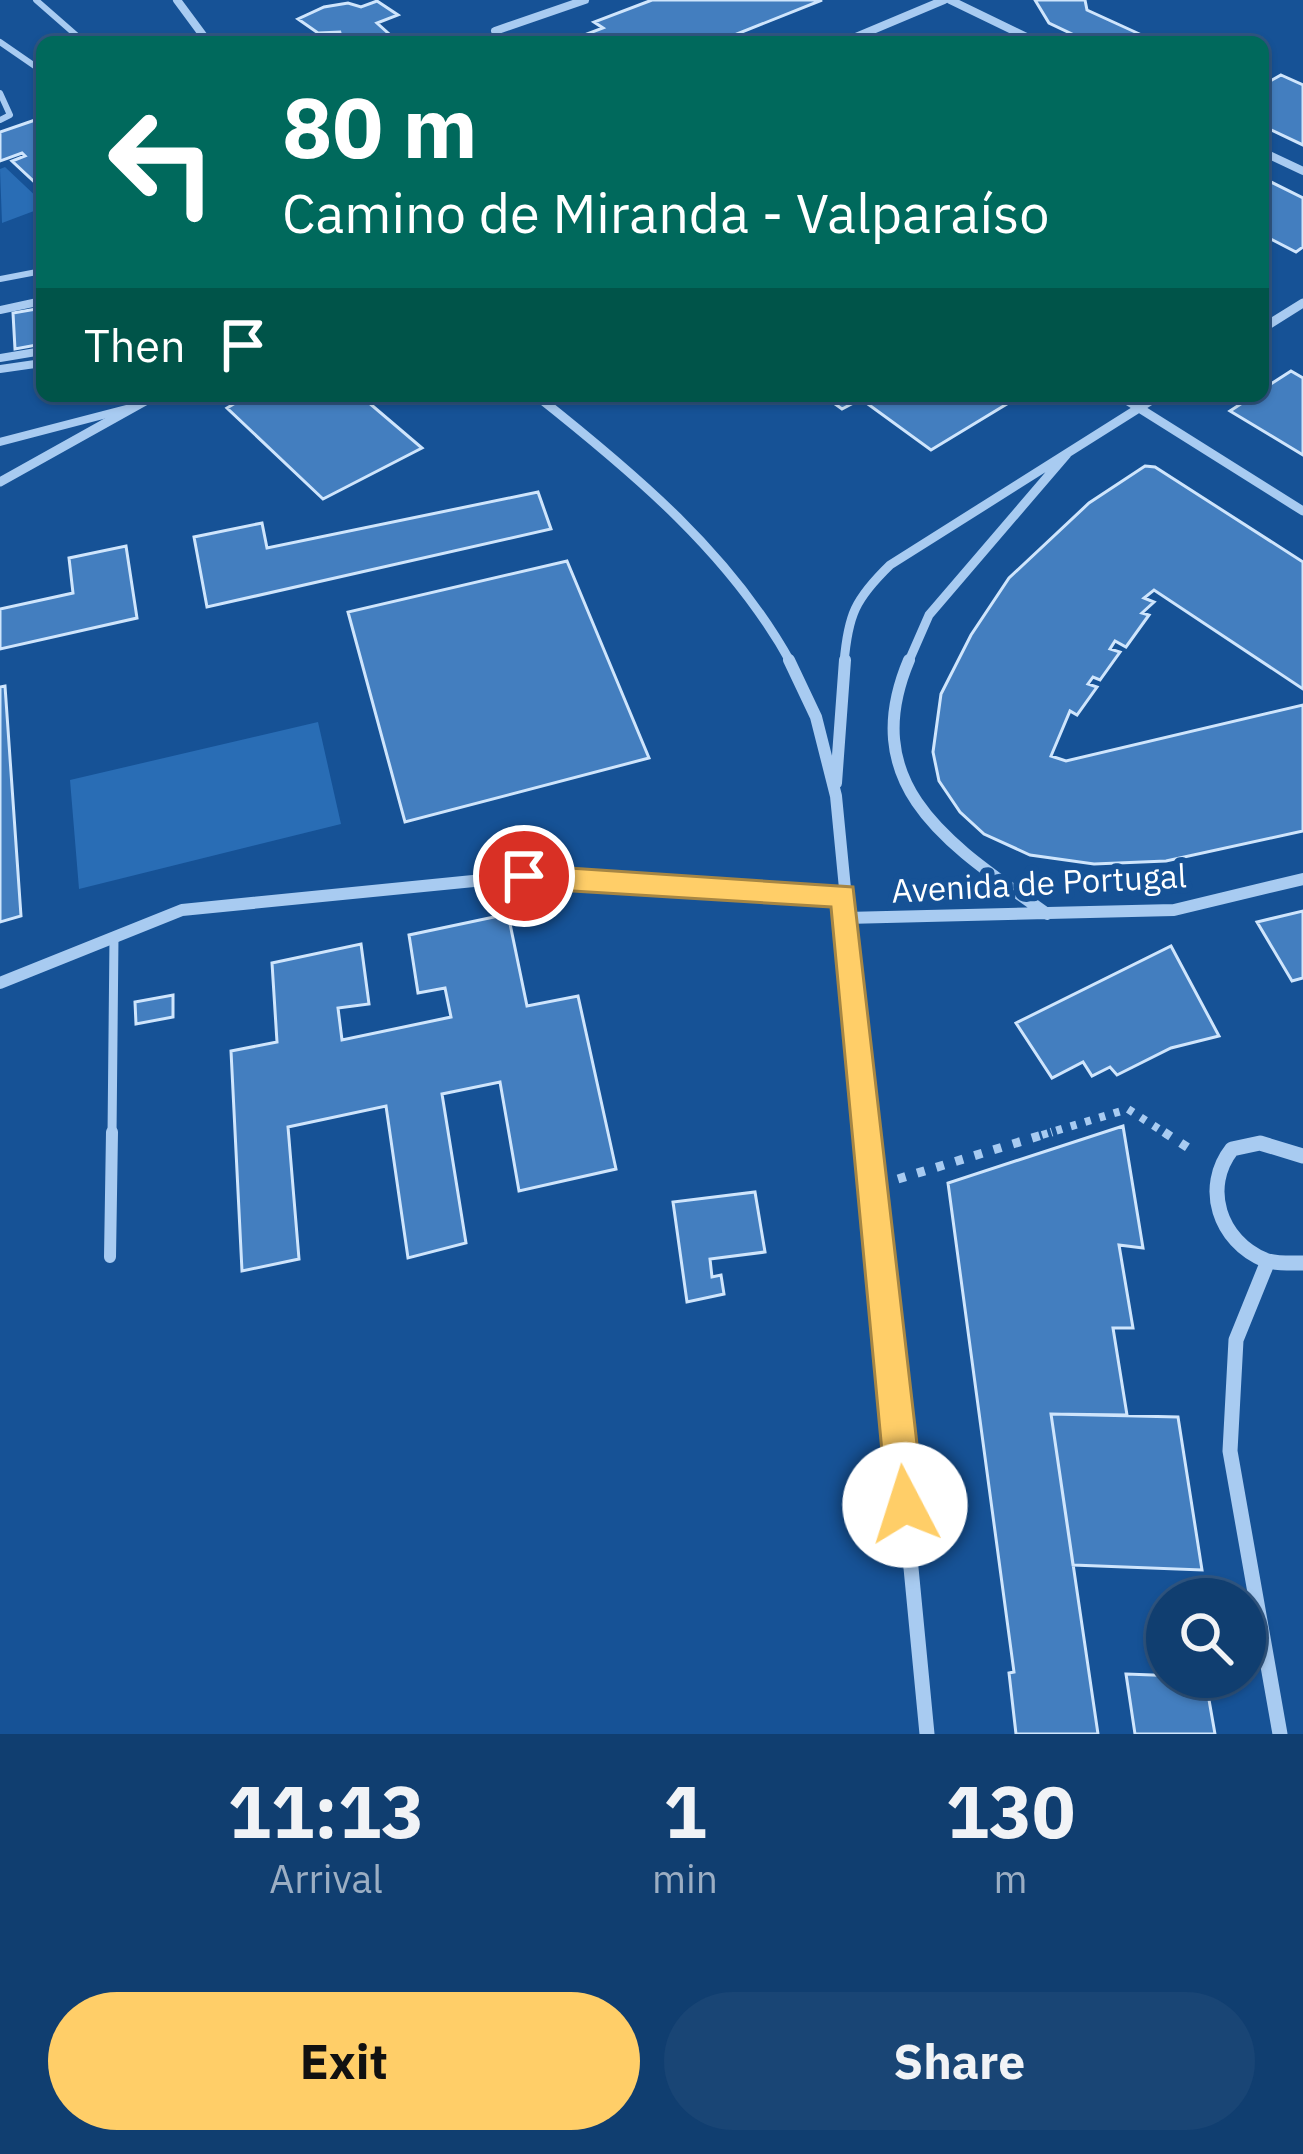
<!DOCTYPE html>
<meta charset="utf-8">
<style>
body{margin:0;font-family:"IBM Plex Sans",sans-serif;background:#194575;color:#f1f3f6;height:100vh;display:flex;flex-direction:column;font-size:45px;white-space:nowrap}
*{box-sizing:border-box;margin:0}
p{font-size:39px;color:#9caec3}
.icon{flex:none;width:66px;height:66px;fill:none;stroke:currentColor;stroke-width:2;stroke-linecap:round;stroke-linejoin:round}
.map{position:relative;height:1734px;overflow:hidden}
.panel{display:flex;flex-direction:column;background:#103e70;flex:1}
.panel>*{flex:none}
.top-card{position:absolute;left:36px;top:36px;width:1233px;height:366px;border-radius:18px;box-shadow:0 3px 9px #0004,0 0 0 3px #305783;background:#00695c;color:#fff;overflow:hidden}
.fabs{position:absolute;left:1146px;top:1578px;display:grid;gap:24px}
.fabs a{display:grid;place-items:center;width:120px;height:120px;border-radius:50%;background:#103e70;box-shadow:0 3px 9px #0004,0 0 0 3px #305783;font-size:60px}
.pin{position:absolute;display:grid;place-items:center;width:102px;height:102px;color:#fff;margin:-51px;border:6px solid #fff;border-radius:50%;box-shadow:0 3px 12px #0007}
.me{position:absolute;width:132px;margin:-66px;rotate:355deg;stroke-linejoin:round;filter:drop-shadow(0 0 9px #0008)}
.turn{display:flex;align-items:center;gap:42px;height:252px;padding:0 48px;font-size:54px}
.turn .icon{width:156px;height:156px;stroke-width:2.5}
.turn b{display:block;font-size:84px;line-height:102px}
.then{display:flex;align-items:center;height:114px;padding:0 48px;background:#0003;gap:24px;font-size:45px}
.eta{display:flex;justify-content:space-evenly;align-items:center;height:204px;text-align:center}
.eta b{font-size:72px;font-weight:800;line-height:84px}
.action{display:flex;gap:24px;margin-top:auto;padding:24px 48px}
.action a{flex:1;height:138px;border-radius:72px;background:#ffce68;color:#111;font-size:48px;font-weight:800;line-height:138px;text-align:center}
.action a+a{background:#194575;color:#f1f3f6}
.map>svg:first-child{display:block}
</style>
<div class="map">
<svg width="1303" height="1734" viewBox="0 0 1303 1734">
<rect width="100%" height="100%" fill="#165296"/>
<path fill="#296db5" d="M5,167l37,35v6l-40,15 -2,-54z
M318,722l23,102 -262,65 -9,-109z"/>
<path fill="#437ebf" stroke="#cfe5fc" stroke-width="3" d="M652,0h170l-105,42h-151l37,-14 -9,-6z
M1035,0h50l2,10 70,32h-68l-40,-19z
M377,1l21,14 -21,8 21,19h-79l22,-10 -23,1 -20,-14 26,-12 24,-4 13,4z
M1281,75l22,10v60l-40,-19v-41z
M38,119l4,3v67l-30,-28 13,-5 -3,-3 -22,8v-29z
M1263,178l40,20v49l-7,5 -33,-17z
M42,308v36l-27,5 -2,-36z
M1291,371l12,7v77l-73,-44 23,-15h10v-7z
M247,396h114l61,52 -99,51 -96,-91z
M824,396h196l-89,54 -70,-51 -19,10z
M1145,466l10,1 148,95v127l-149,-99 -10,8 10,4 -12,11 7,2 -23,32 -11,-6 -5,8 10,3 -20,28 -7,-3 -5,7 9,3 -20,28 -7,-4 -19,45 15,5 237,-56v126l-137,30 -72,3 -64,-9 -46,-21 -24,-22 -21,-31 -6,-29 8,-58 30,-59 38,-57 80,-75z
M538,492l13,37 -344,78 -13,-70 68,-14 5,25z
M126,546l11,72 -137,31v-40l73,-16 -4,-35z
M567,561l82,197 -244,64 -57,-210z
M5,686l16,230 -21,6v-235z
M1303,911v67l-11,3 -35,-59z
M508,914l19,92 51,-10 38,173 -97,22 -19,-109 -58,12 24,149 -58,15 -22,-152 -98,21 11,132 -57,12 -11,-220 46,-9 -5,-79 89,-19 8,60 -31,4 4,32 109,-23 -6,-29 -27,5 -9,-58z
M1171,946l48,90 -48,12 -54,27 -7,-8 -18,9 -9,-14 -31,16 -36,-55z
M173,995v22l-37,7 -1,-22z
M1123,1126l20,122 -24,-3 14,83h-20l14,87 -76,-1 47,320h-82l-7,-61 5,-1 -66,-489z
M755,1192l10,60 -55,7 2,18 9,-2 3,19 -37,8 -14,-100z
M1051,1414l127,3 24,153 -129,-5z
M1126,1674l79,3 10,57h-80z"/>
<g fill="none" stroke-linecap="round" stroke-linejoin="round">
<path stroke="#a8cbf1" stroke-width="8" stroke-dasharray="6 9" stroke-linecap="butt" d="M1042,1135l86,-26 40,26"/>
<path stroke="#a8cbf1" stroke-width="9" stroke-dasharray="8 12" stroke-linecap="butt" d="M1164,1132l32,21
M898,1179l154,-47"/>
<path stroke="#a8cbf1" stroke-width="6" d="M36,0l48,42
M0,42l42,29
M0,93l10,22 -10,5
M0,279l42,-8"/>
<path stroke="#a8cbf1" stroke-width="8" d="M0,310l42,-9
M0,358l42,-7
M0,369l42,-6
M0,442l130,-34"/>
<path stroke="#a8cbf1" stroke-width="9" d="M112,1135l2,-198"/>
<path stroke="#a8cbf1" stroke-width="12" d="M110,1257l2,-125"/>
<path stroke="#a8cbf1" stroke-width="8" d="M177,0l31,42
M950,0l87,42
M495,31l90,-31
M844,42l100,-42
M1263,152l40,19"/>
<path stroke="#a8cbf1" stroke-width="9" d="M1263,328l40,-25
M537,396c97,77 194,158 254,267
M1120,396l183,115
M0,482l154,-86
M844,663c4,-48 11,-64 46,-98l268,-169
M908,663l21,-48 138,-161"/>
<path stroke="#a8cbf1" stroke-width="12" d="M789,660l27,57 20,79 33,339
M909,660c-55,130 48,189 138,254
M836,783l9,-123
M846,918l328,-8 129,-31
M0,983l182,-73 342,-34 320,20"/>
<path stroke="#a8cbf1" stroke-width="15" d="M869,1132l58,602
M1303,1156l-43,-13 -28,6c-30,38 -13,92 33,111 11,4 26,3 38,3
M1268,1261l-32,79 -6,111 50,283"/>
</g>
<path fill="#ffce68" stroke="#a68644" stroke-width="3" d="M524,865l329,22 71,618 -6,13 -13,6 -12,-6 -6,-13 -56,-598 -307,-19 -10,-4 -4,-8 4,-8z"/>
<g text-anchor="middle" stroke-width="12" stroke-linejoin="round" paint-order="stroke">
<g font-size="33" fill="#fff" stroke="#165296">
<text transform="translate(1039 883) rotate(-3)" y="12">Avenida de Portugal</text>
</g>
</g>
</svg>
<div class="fabs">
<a><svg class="icon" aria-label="search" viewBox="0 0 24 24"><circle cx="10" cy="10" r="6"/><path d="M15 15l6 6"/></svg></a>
</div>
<div class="pin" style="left:524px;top:876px;background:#d93025"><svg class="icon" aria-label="arrive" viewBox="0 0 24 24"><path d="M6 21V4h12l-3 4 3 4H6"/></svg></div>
<svg class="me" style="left:905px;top:1505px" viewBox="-20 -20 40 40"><circle r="19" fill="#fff"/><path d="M0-13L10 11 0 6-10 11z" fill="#ffce68"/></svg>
<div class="top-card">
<div class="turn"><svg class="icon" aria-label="left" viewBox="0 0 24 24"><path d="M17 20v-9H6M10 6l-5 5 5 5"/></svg><div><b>80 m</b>Camino de Miranda - Valparaíso</div></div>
<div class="then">Then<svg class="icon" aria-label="arrive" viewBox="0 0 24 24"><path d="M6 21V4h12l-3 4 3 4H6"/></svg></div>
</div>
</div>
<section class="panel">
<div class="eta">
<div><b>11:13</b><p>Arrival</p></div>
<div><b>1</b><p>min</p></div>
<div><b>130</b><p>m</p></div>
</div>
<div class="action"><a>Exit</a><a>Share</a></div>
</section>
